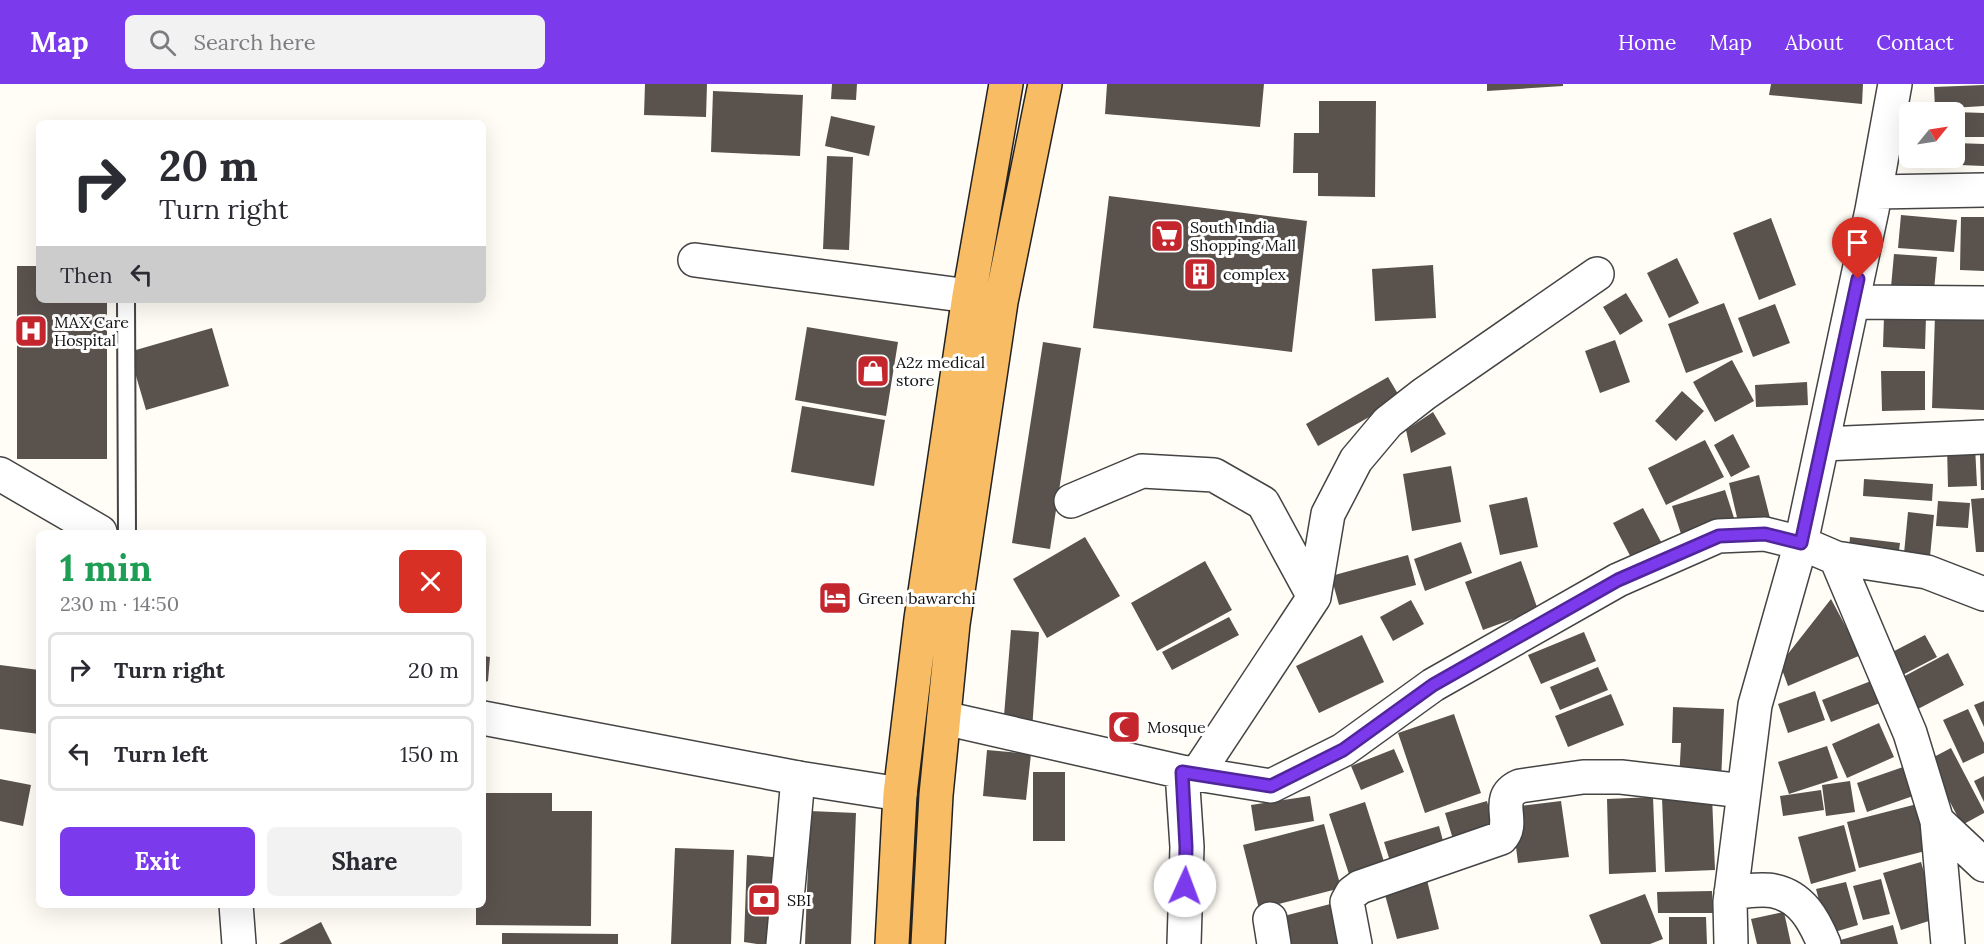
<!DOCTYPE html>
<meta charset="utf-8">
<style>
body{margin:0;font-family:Lora,serif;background:#f2f2f3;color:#2b2b33;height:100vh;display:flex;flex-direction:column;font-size:22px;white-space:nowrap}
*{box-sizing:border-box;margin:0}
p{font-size:20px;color:#7c7c81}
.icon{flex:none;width:33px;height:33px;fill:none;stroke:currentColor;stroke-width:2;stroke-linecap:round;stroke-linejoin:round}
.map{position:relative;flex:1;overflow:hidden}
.sheet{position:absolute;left:36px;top:446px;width:450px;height:378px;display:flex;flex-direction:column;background:#fff;border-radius:9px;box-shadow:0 6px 24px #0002}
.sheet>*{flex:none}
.guide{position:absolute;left:36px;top:36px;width:450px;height:183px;border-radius:9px;box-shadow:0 6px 24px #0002;background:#fff;color:#2b2b33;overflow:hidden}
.needle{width:39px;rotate:60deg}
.tools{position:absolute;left:1899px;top:18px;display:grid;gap:12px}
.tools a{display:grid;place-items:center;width:66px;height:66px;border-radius:9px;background:#fff;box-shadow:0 6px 24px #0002;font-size:30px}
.pin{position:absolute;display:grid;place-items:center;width:51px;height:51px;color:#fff;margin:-62px -26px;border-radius:50% 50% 50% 0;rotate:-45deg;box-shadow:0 0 6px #0007}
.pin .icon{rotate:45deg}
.me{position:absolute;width:66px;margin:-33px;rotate:2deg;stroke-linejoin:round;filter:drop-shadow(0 0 4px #0008)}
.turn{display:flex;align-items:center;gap:21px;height:126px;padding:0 24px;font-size:27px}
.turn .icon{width:78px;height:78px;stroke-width:2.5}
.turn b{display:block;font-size:42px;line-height:51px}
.then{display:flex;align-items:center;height:57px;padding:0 24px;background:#0003;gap:12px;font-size:22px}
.round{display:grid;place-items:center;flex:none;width:63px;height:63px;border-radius:9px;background:#f2f2f3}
.headline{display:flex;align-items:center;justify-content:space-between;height:102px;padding:0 24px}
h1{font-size:36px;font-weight:700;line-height:45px;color:#1e9e55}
.button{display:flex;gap:12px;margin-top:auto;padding:12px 24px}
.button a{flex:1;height:69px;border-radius:9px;background:#7c3aed;color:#fff;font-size:24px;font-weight:700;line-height:69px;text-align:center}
.button a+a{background:#f2f2f3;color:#2b2b33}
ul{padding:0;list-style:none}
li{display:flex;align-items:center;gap:18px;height:75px;margin:0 12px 9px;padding:0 12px;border:3px solid #e1e1e2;border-radius:9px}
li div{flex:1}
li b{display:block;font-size:22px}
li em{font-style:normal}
header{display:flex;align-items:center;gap:36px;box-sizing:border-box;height:84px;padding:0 30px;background:#7c3aed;color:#fff}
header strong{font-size:28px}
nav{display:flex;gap:33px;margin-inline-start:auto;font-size:21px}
.search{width:420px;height:54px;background:#f2f2f3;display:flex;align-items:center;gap:15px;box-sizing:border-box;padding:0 21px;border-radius:9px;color:#7c7c81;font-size:22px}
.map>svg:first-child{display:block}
</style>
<header>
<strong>Map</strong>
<div class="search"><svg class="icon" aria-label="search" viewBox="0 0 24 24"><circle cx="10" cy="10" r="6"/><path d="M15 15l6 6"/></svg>Search here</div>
<nav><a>Home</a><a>Map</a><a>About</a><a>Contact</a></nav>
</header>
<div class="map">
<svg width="1984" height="860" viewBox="0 0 1984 860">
<rect width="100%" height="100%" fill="#fffdf5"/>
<path fill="#5a524d" d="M645,0h62l-1,33 -62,-2z
M832,0h25l-1,16 -25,-1z
M1107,0h157l-4,43 -155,-13z
M1487,0h76v2l-76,5z
M1771,0h92l-1,20 -93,-9z
M1984,1v21l-49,3 -1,-22z
M713,7l90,4 -3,61 -89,-4z
M1319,17h57l-1,96 -57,-1v-23h-25l1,-40h25z
M1954,28l30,1v24h-30z
M831,32l44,10 -6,30 -44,-10z
M1954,59l30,1v22l-48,-2v-6h18z
M827,72l26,1 -4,93 -26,-1z
M1109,112l198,25 -15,131 -199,-24z
M1901,131l56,5 -3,32 -56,-4z
M1961,133h23v54l-24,-1z
M1771,134l25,67 -37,15 -26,-67z
M1894,170l43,3 -4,45 -43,-4z
M1677,174l22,45 -30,15 -22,-45z
M1433,181l3,53 -61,3 -3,-52z
M17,182h22v34h68v159h-90z
M1626,209l17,28 -23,14 -17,-28z
M1724,219l19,49 -57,21 -18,-49z
M1775,220l15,39 -37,14 -15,-39z
M1935,231l49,2v93l-52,-2z
M1884,232l42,1 -1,32 -42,-2z
M807,243l91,15 -12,74 -91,-16z
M212,244l17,58 -83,24 -17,-58z
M1615,256l15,42 -30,11 -15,-42z
M1043,258l38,6 -31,201 -38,-6z
M1732,276l22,41 -39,21 -22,-40z
M1881,287h44v39l-43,1z
M1388,293l13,22 -83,47 -12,-22z
M1807,298l1,23 -52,2 -1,-22z
M1682,307l22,20 -28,30 -21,-20z
M802,322l83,14 -11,66 -83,-14z
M1433,328l13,22 -35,19 -5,-23z
M1733,350l17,33 -19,10 -17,-32z
M1705,356l19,37 -58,28 -18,-37z
M1975,362l2,40 -29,1 -1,-40z
M1980,371h4v35h-3z
M1451,382l10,56 -49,9 -9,-57z
M1759,391l11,43 -31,8 -10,-43z
M1864,395l69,5 -1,17 -69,-5z
M1725,406l11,34 -53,16 -11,-34z
M1527,413l11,50 -38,8 -11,-50z
M1984,414v54h-8l-5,-53z
M1938,417l32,2 -2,25 -32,-2z
M1643,424l24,45 -30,16 -24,-46z
M1908,428l26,3 -5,52 -26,-3z
M1085,453l35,59 -73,42 -34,-59z
M1850,453l50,6 -3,23 -49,-7z
M1461,458l11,31 -47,18 -11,-32z
M1408,471l8,30 -77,20 -8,-29z
M1205,477l27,49 -75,41 -26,-48z
M1521,477l17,49 -55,20 -18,-48z
M1831,515l30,56 -73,31 -8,-22z
M1411,516l13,24 -31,17 -13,-24z
M1229,533l10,18 -67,35 -10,-18z
M1011,546l28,2 -7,98 -29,-2z
M1584,548l12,29 -55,23 -13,-29z
M1362,551l22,47 -65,31 -23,-47z
M1925,551l12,22 -46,24 -12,-22z
M1948,569l16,32 -48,25 -17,-31z
M483,572l7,1 -2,24 -5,2z
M0,581l39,5v64l-39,-5z
M1598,583l10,23 -48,20 -10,-23z
M1871,597l9,22 -49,19 -9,-22z
M1815,607l10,29 -37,13 -10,-29z
M1611,610l13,31 -56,22 -13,-31z
M1984,617v26l-10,-22z
M1673,623l51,2 -3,74 -42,-2 2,-38h-9z
M1968,625l16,34v10l-21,10 -20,-43z
M1454,630l27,79 -56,20 -27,-80z
M1879,639l15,34 -47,21 -15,-34z
M1827,662l11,32 -49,16 -11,-32z
M1951,664l33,63v2l-22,12 -34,-65z
M1394,665l10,23 -43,18 -10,-24z
M987,666l44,4 -5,46 -43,-4z
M1906,682l10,29 -49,17 -10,-29z
M1033,688h32v69h-32z
M1984,692v26l-10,-21z
M0,695l31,6 -8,41 -23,-5z
M1850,697l5,31 -29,4 -4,-31z
M1821,706l3,20 -41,6 -3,-20z
M483,709h69v18h40l-1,115 -115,-1v-21h7z
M1310,712l4,25 -59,10 -4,-26z
M1712,712l3,74 -50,2 -3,-74z
M1653,713l3,75 -47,2 -2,-75z
M1487,717l10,37 -41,11 -11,-36z
M1561,717l8,56 -51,6 -7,-56z
M1365,718l22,69 -35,12 -23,-69z
M1921,719l12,46 -74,19 -12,-46z
M810,727l46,2 -5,131h-46z
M1324,740l17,64 -82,21 -16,-64z
M1844,741l12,46 -45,13 -13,-47z
M1439,742l9,33 -54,15 -10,-32z
M675,764l59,2 -3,94h-60z
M747,771l39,3 -9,86h-20l-13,-2z
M1921,778l17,56 -37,12 -18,-57z
M1881,795l9,35 -27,6 -10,-34z
M1427,796l12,49 -42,10 -13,-48z
M1846,798l12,43 -30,9 -12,-45z
M1712,807l1,22h-55l-1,-21z
M1645,810l18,45 -13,5h-49l-12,-29z
M1342,817v43h-54l-8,-27z
M1784,828l7,32h-34l-6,-25z
M1669,833h37l1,27h-38z
M321,838l11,22h-53z
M1893,841l5,19h-60l-1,-3z
M502,849l116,1v10h-116z"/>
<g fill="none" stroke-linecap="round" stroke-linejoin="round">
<defs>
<path id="service" d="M126,216l1,232"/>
<path id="minor" d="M1876,108l108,-2
M695,176l274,36
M1853,218l131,1
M1823,360l161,-7
M1071,417l71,-30 72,4 49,28 51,94 -117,177 74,12 72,-36 90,-65 185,-105 100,-44 47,-2 36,9 35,15 91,14 57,22
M1836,474l74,175 27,88 11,123
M1314,513l14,-83 28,-54 32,-38 36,-28 173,-120
M944,634l238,54
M1937,737l47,44
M1731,808c13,0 30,-4 43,-1 28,6 40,29 50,53
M236,820l3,40
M1270,835l4,25
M783,860l15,-166
M1184,860l3,-97 -5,-75 15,2
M1355,860l-8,-42 5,-9 8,-6 141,-49c16,-16 -9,-40 19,-52l63,-9h38l123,14
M1731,860l-1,-42 25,-197 46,-162 71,-333 23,-126"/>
<path id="tertiary" d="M0,390l100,58
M483,634l315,60 102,16"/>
<path id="trunk" d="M892,860l8,-150 21,-175 48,-323 37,-212
M928,860l8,-149 17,-171 48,-322 44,-218"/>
</defs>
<use href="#service" stroke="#444" stroke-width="20"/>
<use href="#minor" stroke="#444" stroke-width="36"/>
<use href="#tertiary" stroke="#444" stroke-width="36"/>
<use href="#trunk" stroke="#222" stroke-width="36"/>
<use href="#service" stroke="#fff" stroke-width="16"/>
<use href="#minor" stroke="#fff" stroke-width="33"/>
<use href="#tertiary" stroke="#fff" stroke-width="33"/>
<use href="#trunk" stroke="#f7bc64" stroke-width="33"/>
</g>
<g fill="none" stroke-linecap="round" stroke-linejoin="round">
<defs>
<path id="route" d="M1185,802l1,-39 -4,-75 89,14 72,-36 90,-65 185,-105 101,-44 46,-2 36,9 57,-264"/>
</defs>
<use href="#route" stroke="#51269a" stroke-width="15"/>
<use href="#route" stroke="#7c3aed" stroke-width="10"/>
</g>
<defs>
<symbol id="supermarket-square" viewBox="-11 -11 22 22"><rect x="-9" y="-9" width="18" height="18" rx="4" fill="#c4262e" stroke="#fff"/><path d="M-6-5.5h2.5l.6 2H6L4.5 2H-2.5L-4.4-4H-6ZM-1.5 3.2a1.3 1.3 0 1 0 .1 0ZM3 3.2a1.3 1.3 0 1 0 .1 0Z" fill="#fff"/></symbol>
<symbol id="building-square" viewBox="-11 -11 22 22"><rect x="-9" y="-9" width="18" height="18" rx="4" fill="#c4262e" stroke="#fff"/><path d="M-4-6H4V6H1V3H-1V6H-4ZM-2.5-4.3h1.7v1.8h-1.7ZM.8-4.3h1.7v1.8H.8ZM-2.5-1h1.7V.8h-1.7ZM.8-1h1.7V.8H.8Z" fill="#fff"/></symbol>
<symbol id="hospital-square" viewBox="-11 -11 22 22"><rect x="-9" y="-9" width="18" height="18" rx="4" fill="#c4262e" stroke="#fff"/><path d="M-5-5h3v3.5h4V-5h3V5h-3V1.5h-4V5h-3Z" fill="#fff"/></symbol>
<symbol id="shop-square" viewBox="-11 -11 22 22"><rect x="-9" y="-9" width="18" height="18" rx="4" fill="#c4262e" stroke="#fff"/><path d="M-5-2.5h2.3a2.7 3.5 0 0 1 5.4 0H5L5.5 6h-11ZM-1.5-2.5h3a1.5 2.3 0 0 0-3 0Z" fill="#fff"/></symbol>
<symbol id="hotel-square" viewBox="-11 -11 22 22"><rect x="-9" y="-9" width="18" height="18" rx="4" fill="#c4262e" stroke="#fff"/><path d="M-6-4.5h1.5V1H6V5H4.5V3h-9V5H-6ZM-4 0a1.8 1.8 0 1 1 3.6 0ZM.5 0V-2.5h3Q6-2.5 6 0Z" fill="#fff"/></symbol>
<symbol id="mosque-square" viewBox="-11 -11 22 22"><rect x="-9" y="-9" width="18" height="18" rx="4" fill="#c4262e" stroke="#fff"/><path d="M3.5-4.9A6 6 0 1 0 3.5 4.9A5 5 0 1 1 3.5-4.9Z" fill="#fff"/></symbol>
<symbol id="bank-square" viewBox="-11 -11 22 22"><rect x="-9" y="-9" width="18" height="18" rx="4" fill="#c4262e" stroke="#fff"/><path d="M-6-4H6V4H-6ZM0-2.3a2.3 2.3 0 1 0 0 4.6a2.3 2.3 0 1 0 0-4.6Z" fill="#fff"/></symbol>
</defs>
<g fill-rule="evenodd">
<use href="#supermarket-square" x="1148" y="133" width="38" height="38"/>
<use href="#building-square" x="1181" y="171" width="38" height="38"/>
<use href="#hospital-square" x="12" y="228" width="38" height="38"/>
<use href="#shop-square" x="854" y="268" width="38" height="38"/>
<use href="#hotel-square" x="816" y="495" width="38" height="38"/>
<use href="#mosque-square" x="1105" y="624" width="38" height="38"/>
<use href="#bank-square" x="745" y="797" width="38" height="38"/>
</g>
<g text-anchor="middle" stroke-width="6" stroke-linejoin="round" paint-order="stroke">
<g font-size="16" fill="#111" stroke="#fff" text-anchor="start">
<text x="1190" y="149">South India<tspan x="1190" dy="18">Shopping Mall</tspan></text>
<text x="1223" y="196">complex</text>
<text x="54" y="244">MAX Care<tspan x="54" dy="18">Hospital</tspan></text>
<text x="896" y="284">A2z medical<tspan x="896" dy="18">store</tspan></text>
<text x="858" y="520">Green bawarchi</text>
<text x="1147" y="649">Mosque</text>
<text x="787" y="822">SBI</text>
</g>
</g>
</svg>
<div class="tools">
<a><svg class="needle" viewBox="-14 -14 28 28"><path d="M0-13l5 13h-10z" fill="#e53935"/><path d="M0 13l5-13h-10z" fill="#7c7c81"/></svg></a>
</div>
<div class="pin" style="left:1858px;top:195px;background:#d93025"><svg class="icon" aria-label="arrive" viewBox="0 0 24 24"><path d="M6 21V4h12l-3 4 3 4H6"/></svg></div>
<svg class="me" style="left:1185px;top:802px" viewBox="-20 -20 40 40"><circle r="19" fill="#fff"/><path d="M0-13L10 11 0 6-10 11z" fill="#7c3aed"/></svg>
<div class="guide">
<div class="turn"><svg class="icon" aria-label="right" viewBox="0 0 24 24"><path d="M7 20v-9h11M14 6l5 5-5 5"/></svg><div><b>20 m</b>Turn right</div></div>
<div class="then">Then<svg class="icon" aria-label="left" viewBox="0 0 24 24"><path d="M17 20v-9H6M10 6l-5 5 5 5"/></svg></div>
</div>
<section class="sheet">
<div class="headline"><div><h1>1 min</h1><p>230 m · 14:50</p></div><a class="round" style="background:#d93025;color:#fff"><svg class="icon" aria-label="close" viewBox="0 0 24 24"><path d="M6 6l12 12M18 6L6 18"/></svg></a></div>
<ul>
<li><svg class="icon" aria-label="right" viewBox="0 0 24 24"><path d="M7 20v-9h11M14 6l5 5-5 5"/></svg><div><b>Turn right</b></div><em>20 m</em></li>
<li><svg class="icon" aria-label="left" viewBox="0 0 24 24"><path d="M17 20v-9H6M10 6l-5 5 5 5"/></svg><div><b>Turn left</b></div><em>150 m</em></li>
</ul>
<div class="button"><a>Exit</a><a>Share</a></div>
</section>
</div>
